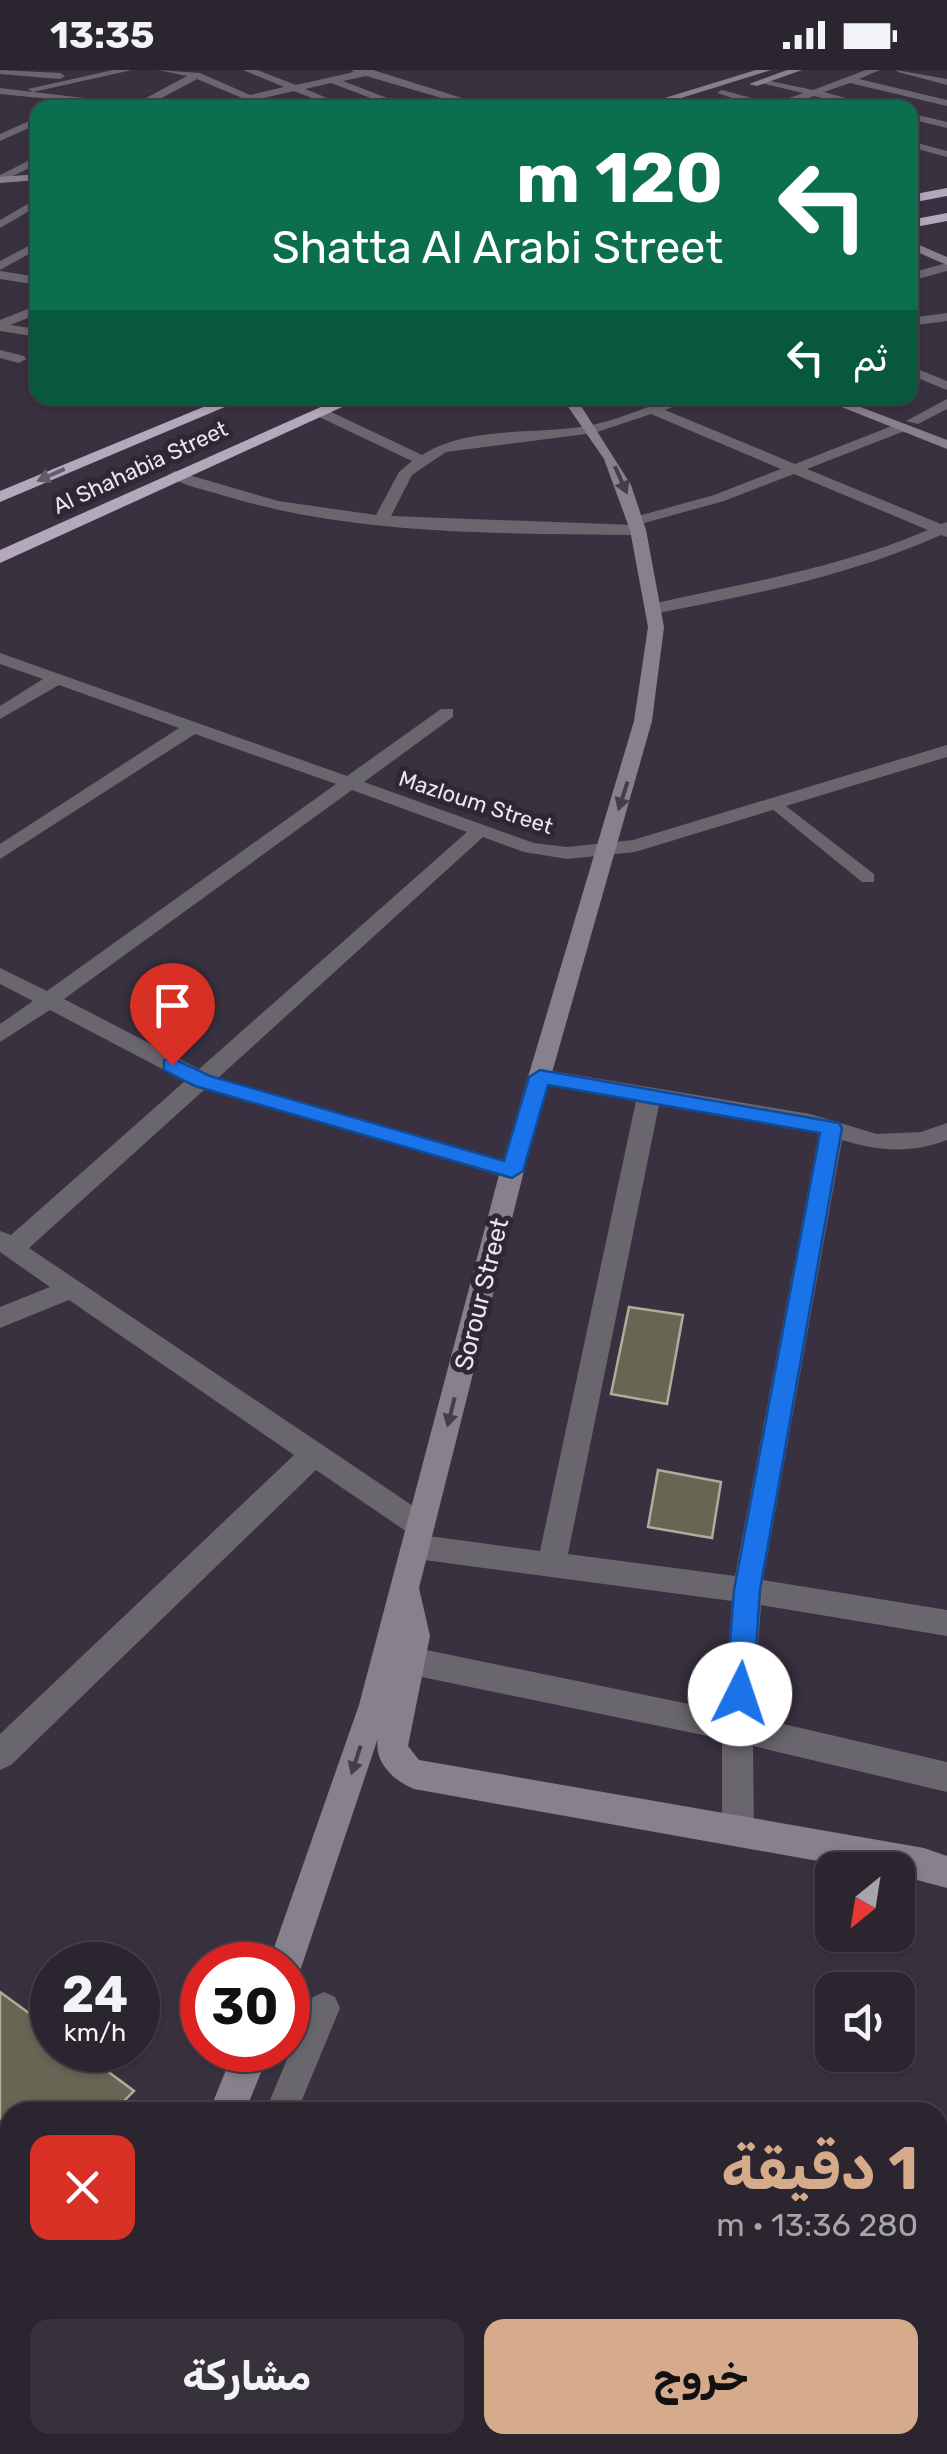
<!DOCTYPE html>
<html lang="ar">
<meta charset="utf-8">
<style>
body{margin:0;font-family:Rubik,Cairo,sans-serif;background:#37313b;color:#f1f3f6;direction:rtl;height:100vh;display:flex;flex-direction:column;font-size:38px;white-space:nowrap}
*{box-sizing:border-box;margin:0}
p{font-size:32px;color:#a6a5aa}
.icon{flex:none;width:55px;height:55px;fill:none;stroke:currentColor;stroke-width:2;stroke-linecap:round;stroke-linejoin:round}
.map{position:relative;flex:1;overflow:hidden;direction:ltr}
.side{position:absolute;left:0px;top:2032px;width:948px;height:352px;display:flex;flex-direction:column;background:#2b252f;border-radius:30px 30px 0 0;box-shadow:0 2px 8px #0004,0 0 0 2px #47424b;direction:rtl}
.side>*{flex:none}
.banner{position:absolute;left:30px;top:30px;width:888px;height:305px;border-radius:20px;box-shadow:0 2px 8px #0004,0 0 0 2px #47424b;direction:rtl;background:#0b6e4f;color:#fff;overflow:hidden}
.needle{width:65px;rotate:210deg}
.buttons{position:absolute;left:815px;top:1782px;display:grid;gap:20px}
.buttons a{display:grid;place-items:center;width:100px;height:100px;border-radius:20px;background:#2b252f;box-shadow:0 2px 8px #0004,0 0 0 2px #47424b;font-size:50px}
.speed{position:absolute;left:30px;top:1872px;display:flex;gap:20px;font-size:50px;font-weight:700;text-align:center}
.speed>*{display:grid;place-content:center;width:130px;height:130px;border-radius:50%;background:#2b252f;box-shadow:0 2px 8px #0004,0 0 0 2px #47424b;line-height:1}
.speed small{font-size:25px;font-weight:400}
.speed .limit{border:15px solid #d22;background:#fff;color:#111}
.pin{position:absolute;display:grid;place-items:center;width:85px;height:85px;color:#fff;margin:-102px -42px;border-radius:50% 50% 50% 0;rotate:-45deg;box-shadow:0 0 10px #0007}
.pin .icon{rotate:45deg}
.me{position:absolute;width:110px;margin:-55px;rotate:4deg;stroke-linejoin:round;filter:drop-shadow(0 0 8px #0008)}
.turn{display:flex;align-items:center;gap:35px;height:210px;padding:0 30px;font-size:45px}
.turn .icon{width:130px;height:130px;stroke-width:2.5}
.turn b{display:block;font-size:70px;line-height:85px}
.then{display:flex;align-items:center;height:95px;padding:0 30px;background:#0003;gap:20px;font-size:38px}
.round{display:grid;place-items:center;flex:none;width:105px;height:105px;border-radius:20px;background:#37313b}
.head{display:flex;align-items:center;justify-content:space-between;height:170px;padding:0 30px}
h1{font-size:60px;font-weight:700;line-height:75px;color:#d6ab8b}
.button{display:flex;gap:20px;margin-top:auto;padding:20px 30px}
.button a{flex:1;height:115px;border-radius:20px;background:#d6ab8b;color:#111;font-size:40px;font-weight:700;line-height:115px;text-align:center}
.button a+a{background:#37313b;color:#f1f3f6}
.status{display:flex;justify-content:space-between;align-items:center;height:70px;padding:0 50px;background:#2b252f;direction:ltr}
.status svg{height:28px;fill:currentColor}
.map>svg:first-child{display:block}
</style>
<div class="status"><b>13:35</b><svg viewBox="0 0 49 12"><path d="M0 12V9h3v3zM5 12V6h3v6zM10 12V3h3v9zM15 12V0h3v12zM26 1h20v11H26zM47 4h2v5h-2z"/></svg></div>
<div class="map">
<svg width="947" height="2384" viewBox="0 0 947 2384">
<rect width="100%" height="100%" fill="#39313f"/>
<path fill="#676654" stroke="#aead99" stroke-width="2.5" d="M629,1237l54,8 -16,89 -56,-10z
M658,1400l63,12 -9,56 -64,-11z
M0,1922l52,38v20h27l55,41 -11,11 16,10h-129v26l-10,-7z
M10,2093v265l-10,20v-266z"/>
<g fill="none" stroke-linecap="round" stroke-linejoin="round">
<path fill="#6a666d" fill-rule="evenodd" d="M777,729l97,75v8h-12l-91,-74v-8z
M324,1922l11,5 5,11 -43,104h-32l48,-115z
M947,2077v49l-3,2 -6,-3v-44z
M120,2375h37l-4,9h-36z"/>
<path fill="#6a666d" fill-rule="evenodd" d="M0,0l60,3 5,3 -5,3 -60,-5z
M113,0h19l-99,22 -5,-3z
M158,0l42,3 50,22 34,-8 -41,-17h14l39,15 58,-13 -3,-2h22l121,38h-18l-110,-32 -23,5 70,27h-16l-66,-25 -26,6 47,19h-15l-43,-17 -35,8 9,5 -5,3 -66,-28 -54,29 -143,-14v-6l135,16 52,-28z
M866,0h14l-21,9 88,21v6l-97,-23 -26,9 57,16h-19l-48,-12 -31,12h-21l-45,-15 5,-3 51,14 30,-11 -42,-10v-4l52,11z
M896,0l51,9v6l-49,-13z
M910,43l37,9v6l-37,-9z
M38,47v7l-38,17v-7z
M910,71l37,10v6l-37,-10z
M38,86v8l-38,18v-7z
M38,128v8l-38,22v-8z
M38,171v8l-38,21v-9z
M947,193v8l-37,10v-8z
M0,201l38,6v8l-38,-6z
M38,235v9l-28,11 28,4v8l-38,-6v-11z
M947,243v8l-37,5v-8z
M0,280l24,6 2,3 -7,4 -19,-5z
M910,296l37,15v9l-37,-15z
M675,328h19l-29,12 130,54 102,-40h10v6l-100,39 134,55 6,-2v15l-6,-2c-92,41 -189,60 -288,79l-8,-5 2,-4c96,-22 190,-36 281,-75l-134,-56 -70,27 -87,24 9,5 -8,5c-138,-2 -280,1 -413,-39 -18,-6 -43,-10 -57,-21l7,-4 103,30 98,14 23,-43 13,-11 -97,-46v-6h10l97,46c48,-31 116,-19 170,-30 28,-6 56,-19 83,-27zM651,344l130,55 -67,26 -83,23 -3,3 7,4 -244,-9 21,-41 34,-23 148,-19z
M947,329v10l-29,15 -12,-3z
M0,583l347,123 94,-67h12v8l-89,65 170,61 33,4 66,-7 314,-95v12l-312,95 -68,7 -43,-7 -41,-15 -265,241 302,87 4,6 -4,6 -8,2 -307,-90 -176,159 402,270 4,9 -6,9 111,15 96,-450 -104,-19 -3,-5 3,-5 8,-3 270,45 67,20 44,-2 26,-9v17c-36,14 -69,11 -105,0l-79,440 184,30v26l-186,-31 -8,112 194,45v30l-194,-46 1,85 -5,11 -11,5 -11,-5 -5,-11v-92l-310,-64 -11,-4 -4,-10 4,-10 11,-4 311,64 9,-110 -315,-42 -10,-3 -4,-9 10,-11 -97,-66 -305,295 -11,5v-36l294,-279 -225,-155 -69,28v-21l50,-20 -50,-35v-21l11,4 174,-154 -135,-71 -50,32v-18l33,-23 -33,-17v-16l47,23 289,-207 -141,-50 -195,125v-15l179,-116 -120,-43 -59,34v-13l43,-27 -43,-15zM352,720l115,42 -268,237 -135,-70zM659,1035l160,28 -84,443 -167,-22z"/>
<path fill="#88818d" fill-rule="evenodd" d="M756,0h15l-122,38h-17z
M787,0h15l-45,16 -8,-2z
M38,104v6l-38,3v-6z
M910,171l37,16v8l-37,-16z
M562,328h14l55,87 15,45 18,97 -12,94 -128,450 -105,417 11,48 -22,110 11,14 505,88 23,8v32l-49,-13v-5h-30l-454,-81c-20,-8 -41,-27 -36,-51l-76,227 -5,12 -9,4v-16h-20l91,-260 141,-534 134,-450 14,-94 -18,-97 -26,-71z
M819,328h18l110,42v9z
M234,1980h36l-25,62h-36z
M59,2375h41l-4,9h-40z"/>
<path fill="#b4a9ba" fill-rule="evenodd" d="M947,118v8l-37,7v-8z
M947,143v8l-37,7v-8z
M225,328h21l-246,104v-11z
M341,328h21l-362,165v-13z"/>
</g>
<defs><path id="oneway-solid" d="M-6-.8H1V-3.2L6.5 0L1 3.2V.8H-6Z" transform="scale(2.5)"/></defs>
<use fill="#645b6a" href="#oneway-solid" transform="translate(51 405) rotate(156)"/>
<g fill="#453e4a">
<use href="#oneway-solid" transform="translate(621 410) rotate(66)"/>
<use href="#oneway-solid" transform="translate(623 726) rotate(108)"/>
<use href="#oneway-solid" transform="translate(451 1342) rotate(104)"/>
<use href="#oneway-solid" transform="translate(356 1690) rotate(108)"/>
</g>
<path fill="#1a73e8" stroke="#114b97" stroke-width="2.5" d="M172,988l38,18 294,85 25,-84 11,-7 299,53 3,5 -82,462 -7,104 -4,9 -9,3 -10,-3 -4,-9 8,-104 86,-457 -272,-48 -25,86 -11,7 -317,-92 -31,-16v-10z"/>
<g text-anchor="middle" stroke-width="10" stroke-linejoin="round" paint-order="stroke">
<g font-size="22" fill="#eae5ee" stroke="#2f2734">
<text transform="translate(140 397) rotate(-25)" y="8">Al Shahabia Street</text>
<text transform="translate(476 732) rotate(18)" y="8">Mazloum Street</text>
</g>
<g font-size="25" fill="#eae5ee" stroke="#2f2734">
<text transform="translate(481 1224) rotate(-76)" y="9">Sorour Street</text>
</g>
</g>
</svg>
<div class="buttons">
<a><svg class="needle" viewBox="-14 -14 28 28"><path d="M0-13l5 13h-10z" fill="#e53935"/><path d="M0 13l5-13h-10z" fill="#a6a5aa"/></svg></a>
<a><svg class="icon" aria-label="sound" viewBox="0 0 24 24"><path d="M4 9h4l5-4v14l-5-4H4zM17 9q2 3 0 6"/></svg></a>
</div>
<div class="speed"><div>24<small>km/h</small></div><div class="limit">30</div></div>
<div class="pin" style="left:172px;top:995px;background:#d93025"><svg class="icon" aria-label="arrive" viewBox="0 0 24 24"><path d="M6 21V4h12l-3 4 3 4H6"/></svg></div>
<svg class="me" style="left:740px;top:1624px" viewBox="-20 -20 40 40"><circle r="19" fill="#fff"/><path d="M0-13L10 11 0 6-10 11z" fill="#1a73e8"/></svg>
<div class="banner">
<div class="turn"><svg class="icon" aria-label="left" viewBox="0 0 24 24"><path d="M17 20v-9H6M10 6l-5 5 5 5"/></svg><div><b>120 m</b>Shatta Al Arabi Street</div></div>
<div class="then">ثم<svg class="icon" aria-label="left" viewBox="0 0 24 24"><path d="M17 20v-9H6M10 6l-5 5 5 5"/></svg></div>
</div>
<section class="side">
<div class="head"><div><h1>1 دقيقة</h1><p>280 m · 13:36</p></div><a class="round" style="background:#d93025;color:#fff"><svg class="icon" aria-label="close" viewBox="0 0 24 24"><path d="M6 6l12 12M18 6L6 18"/></svg></a></div>
<div class="button"><a>خروج</a><a>مشاركة</a></div>
</section>
</div>
